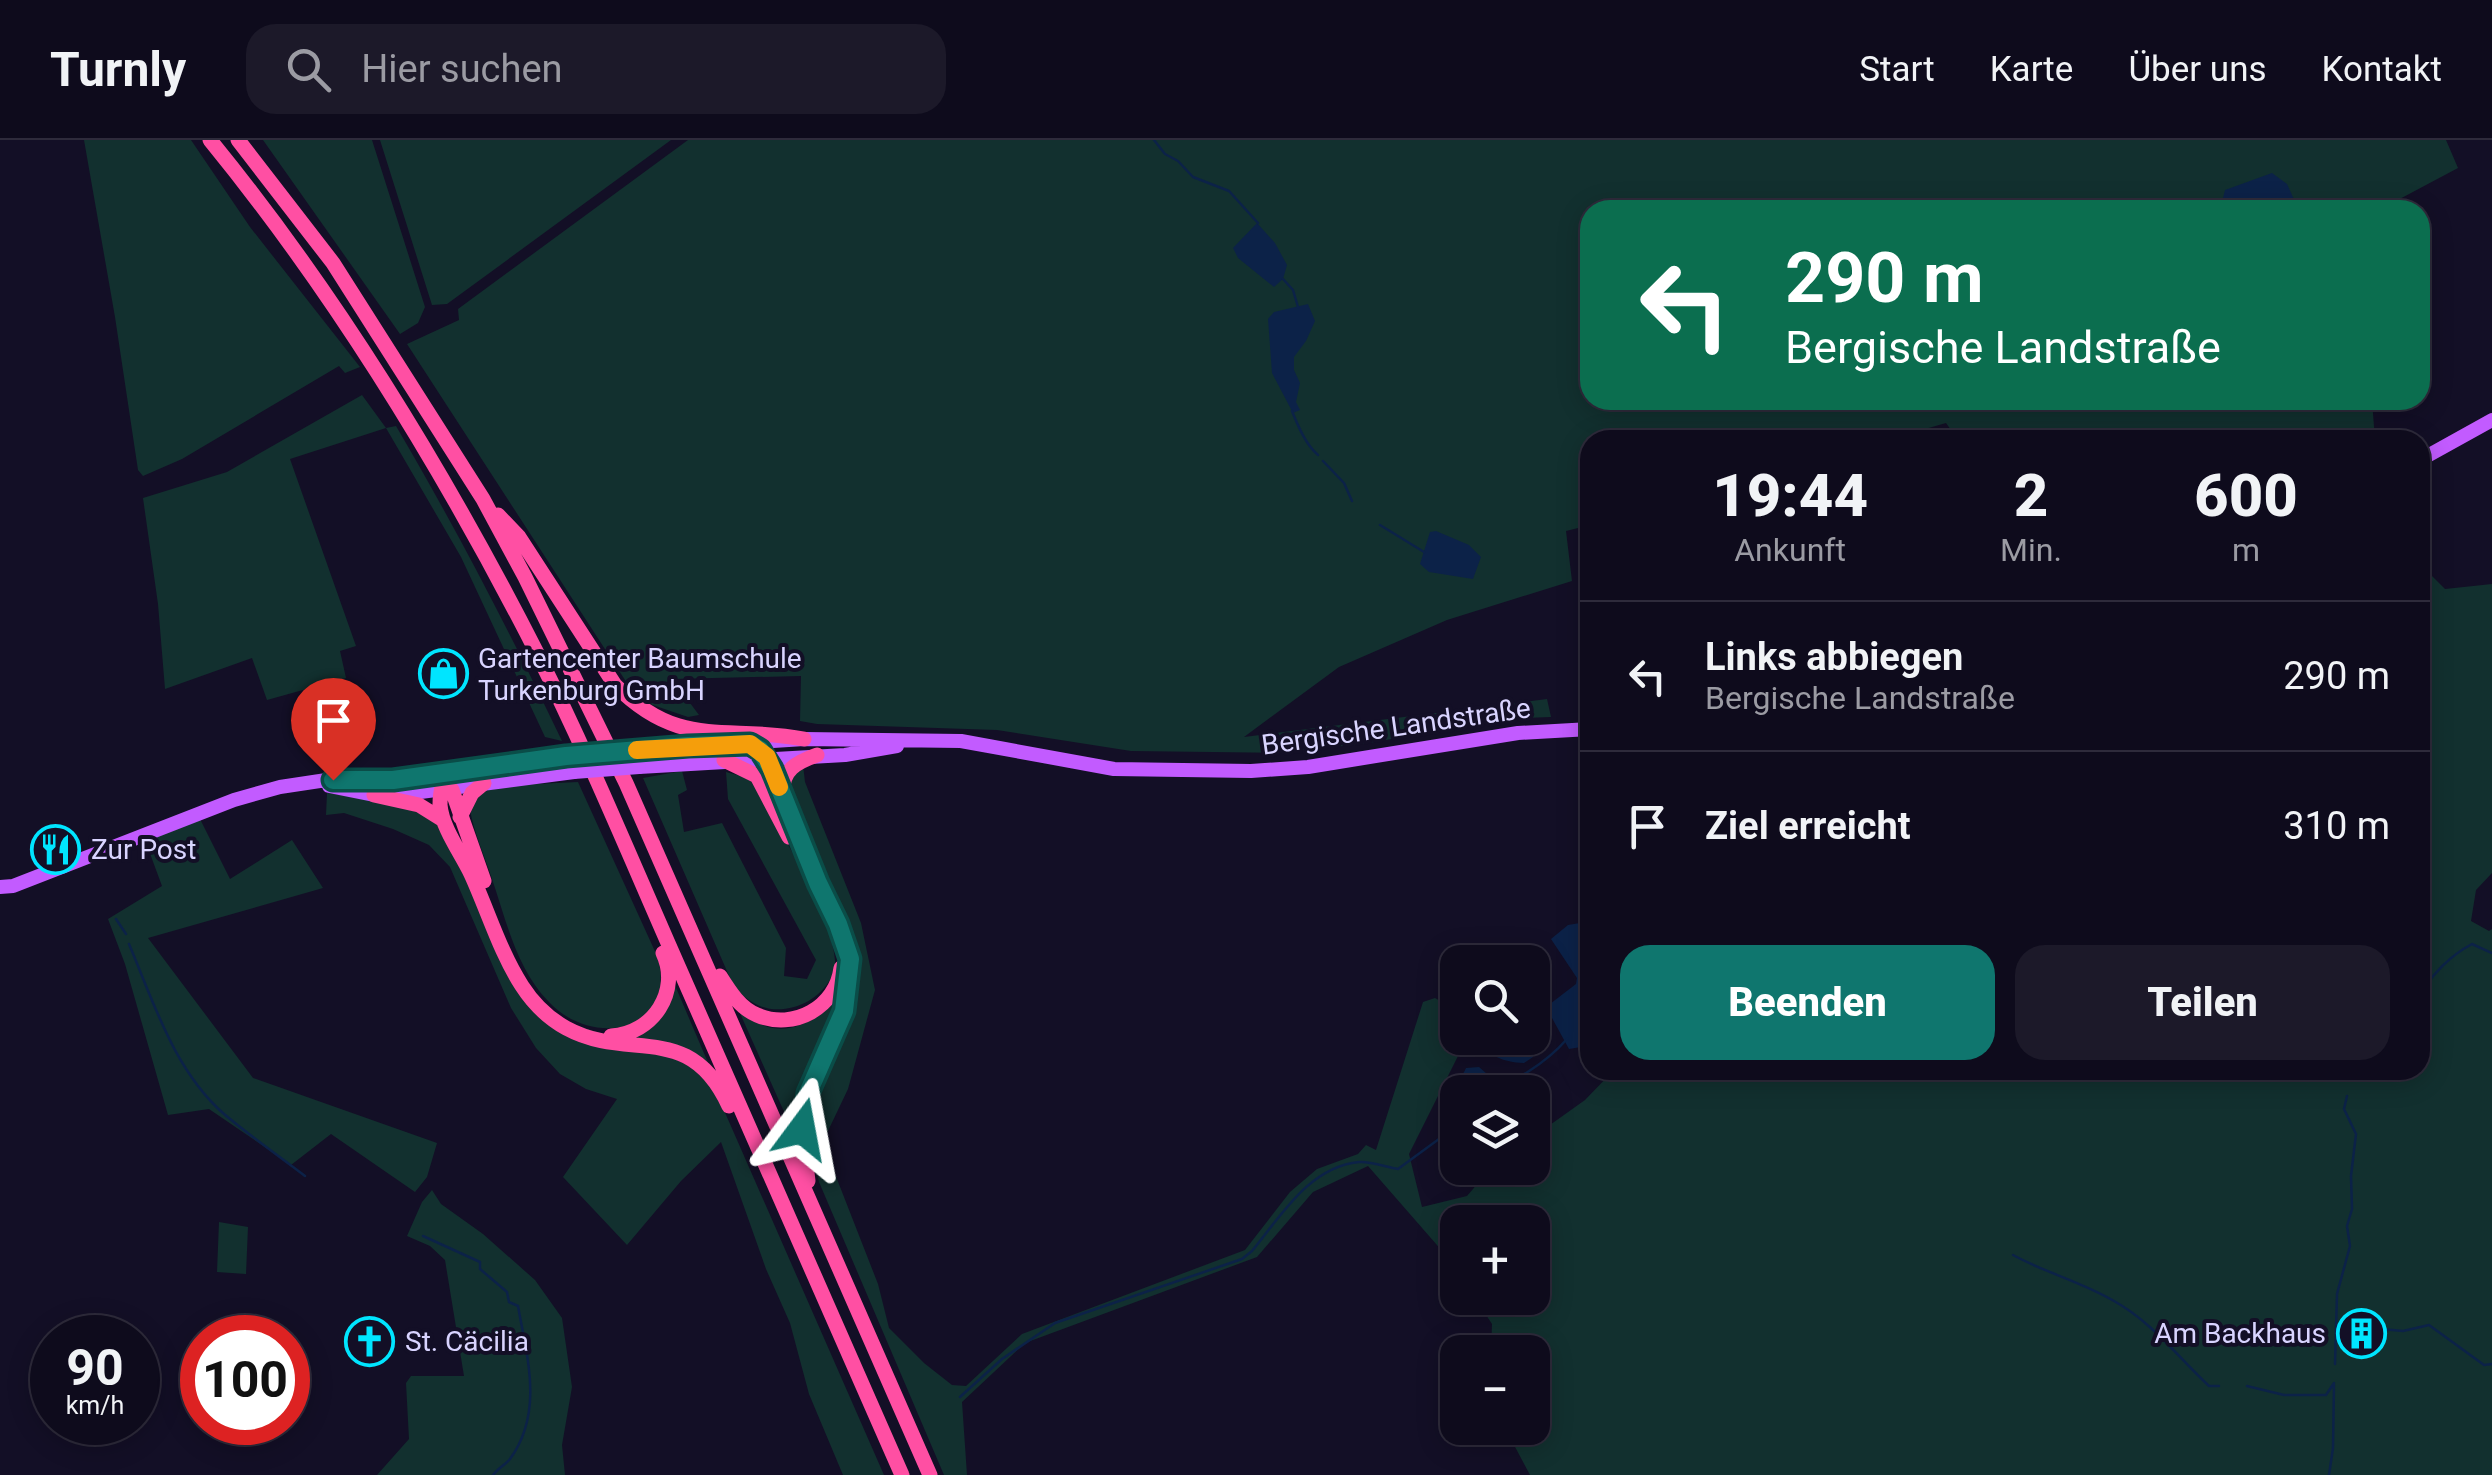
<!DOCTYPE html>
<html lang="de">
<meta charset="utf-8">
<style>
body{margin:0;font-family:Roboto,sans-serif;background:#1c1929;color:#f1f3f6;height:100vh;display:flex;flex-direction:column;font-size:38px;white-space:nowrap}
*{box-sizing:border-box;margin:0}
p{font-size:32px;color:#9b9ba3}
.icon{flex:none;width:55px;height:55px;fill:none;stroke:currentColor;stroke-width:2;stroke-linecap:round;stroke-linejoin:round}
.map{position:relative;flex:1;overflow:hidden}
.side{position:absolute;left:1580px;top:290px;width:850px;height:650px;display:flex;flex-direction:column;background:#0e0b1c;border-radius:30px;box-shadow:0 5px 25px #0003,0 0 0 2px #2e2b3b}
.side>*{flex:none}
.guide{position:absolute;left:1580px;top:60px;width:850px;height:210px;border-radius:30px;box-shadow:0 5px 25px #0003,0 0 0 2px #2e2b3b;background:#0b6e4f;color:#fff;overflow:hidden}
.fabs{position:absolute;left:1440px;top:805px;display:grid;gap:20px}
.fabs a{display:grid;place-items:center;width:110px;height:110px;border-radius:20px;background:#0e0b1c;box-shadow:0 5px 25px #0003,0 0 0 2px #2e2b3b;font-size:50px}
.speed{position:absolute;left:30px;top:1175px;display:flex;gap:20px;font-size:50px;font-weight:700;text-align:center}
.speed>*{display:grid;place-content:center;width:130px;height:130px;border-radius:50%;background:#0e0b1c;box-shadow:0 5px 25px #0003,0 0 0 2px #2e2b3b;line-height:1}
.speed small{font-size:25px;font-weight:400}
.speed .limit{border:15px solid #d22;background:#fff;color:#111}
.pin{position:absolute;display:grid;place-items:center;width:85px;height:85px;color:#fff;margin:-102px -42px;border-radius:50% 50% 50% 0;rotate:-45deg;box-shadow:0 0 10px #0007}
.pin .icon{rotate:45deg}
.me{position:absolute;width:110px;margin:-55px;rotate:13deg;stroke-linejoin:round;filter:drop-shadow(0 0 8px #0008)}
.turn{display:flex;align-items:center;gap:35px;height:210px;padding:0 40px;font-size:45px}
.turn .icon{width:130px;height:130px;stroke-width:2.5}
.turn b{display:block;font-size:70px;line-height:85px}
.eta{display:flex;justify-content:space-evenly;align-items:center;height:170px;text-align:center}
.eta b{font-size:60px;font-weight:800;line-height:70px}
.action{display:flex;gap:20px;margin-top:auto;padding:20px 40px}
.action a{flex:1;height:115px;border-radius:30px;background:#0f766e;color:#fff;font-size:40px;font-weight:800;line-height:115px;text-align:center}
.action a+a{background:#1c1929;color:#f1f3f6}
ul{padding:0;list-style:none}
li{display:flex;align-items:center;gap:30px;height:150px;padding:0 40px;border-top:2px solid #2e2b3b}
li div{flex:1}
li b{display:block;font-size:38px}
li em{font-style:normal}
header{display:flex;align-items:center;gap:60px;box-sizing:border-box;height:140px;padding:0 50px;background:#0e0b1c;border-bottom:2px solid #2e2b3b}
header strong{font-size:48px}
nav{display:flex;gap:55px;margin-inline-start:auto;font-size:35px}
.search{width:700px;height:90px;background:#1c1929;display:flex;align-items:center;gap:25px;box-sizing:border-box;padding:0 35px;border-radius:30px;color:#9b9ba3;font-size:38px}
.map>svg:first-child{display:block}
</style>
<header>
<strong>Turnly</strong>
<div class="search"><svg class="icon" aria-label="search" viewBox="0 0 24 24"><circle cx="10" cy="10" r="6"/><path d="M15 15l6 6"/></svg>Hier suchen</div>
<nav><a>Start</a><a>Karte</a><a>Über uns</a><a>Kontakt</a></nav>
</header>
<div class="map">
<svg width="2492" height="1335" viewBox="0 0 2492 1335">
<rect width="100%" height="100%" fill="#130f26"/>
<path fill="#12302f" d="M84,0h107l59,87 110,140 -15,6 -6,-7 -157,93 -39,17 -5,-6 -23,-153z
M263,0h109l53,167 -7,16 -18,11z
M380,0h291l-224,164 -15,1z
M688,0h1758l12,28 -79,42h-789v190h782l3,40h-417l-12,-17 -59,17h-297v85l-24,6 6,50 -125,39 -108,47 -95,70 303,-38 4,18 -50,2 -126,23 -90,11 -154,-2 -134,-21 -180,-6 -17,-3 1,-45 -129,3 27,36 -11,2 -50,-17 -231,-356 52,-24 -1,-11z
M362,255l24,33 10,-2c61,104 114,206 166,315l-17,-4 -84,-180 -75,-129 -96,31 66,187 -16,5 6,27 -79,22 -15,-42 -87,31 -7,-85 -15,-106 84,-26z
M2426,430l19,19 47,-5v289l-16,17 -5,31 18,10 3,-2v546h-962l-25,-47h27v-76h-41l1,-28 -17,-26h57v-76h-74l-1,46 -89,-102 -55,26 -56,65 -232,86 -63,59 5,73h-23l-125,-293 -9,-35 5,-54 28,-59 11,-51 -62,-190 -1,-15 12,-13 2,17 56,141 14,67 -27,99 -21,44 8,41 43,110 11,44 35,35 28,22 14,1 56,-52 223,-84 45,-58 27,-23 41,-15 8,-9 10,5 47,-148 12,-4 22,13 1,27h9l-58,116 13,53 45,-11 24,-28h41l1,-31 52,-37 29,-30h806v-497z
M682,631l5,19 -9,5 6,37 38,-9 64,125 -2,28 23,3 9,-19 -88,-161 -2,-27 27,7c19,36 85,150 82,185 -2,21 -22,38 -41,43 -26,7 -44,-2 -61,-22l-90,-207z
M578,642l80,176c19,74 -65,91 -109,44 -33,-33 -43,-83 -58,-126 -7,-21 -17,-44 -21,-66l5,-12 9,-7 31,-6z
M327,653l58,8 53,19 103,194 121,39 30,14 24,25 168,383h-41l-34,-81 -19,-71 -24,-54 -45,-127 -40,39 -54,64 -64,-68 54,-78 -31,-10 -26,-15 -24,-26 -25,-40 -61,-141 -21,-22 -36,-16 -49,-16 -18,2z
M200,679l30,60 62,-39 31,48 -175,50 105,140 184,65 -10,34 -12,15 -84,-58 -40,31 -82,-56 -41,6 -43,-151 -17,-45 54,-33 -17,-46z
M674,843l38,89 -83,-34z
M840,853c-4,12 -6,25 -11,38 -15,41 -35,66 -31,112l-59,-132c9,5 20,14 29,16 31,8 54,-14 72,-34z
M432,1050l9,14 42,30 52,46 27,38 10,69 -10,58 3,30h-188l32,-36 -3,-56 5,-7h53l-19,-116 -15,-14 -23,-10 15,-34z
M219,1082l29,5 -2,47 -29,-2z"/>
<path fill="#0c2248" d="M2272,33l15,11 10,22 -6,4 -61,-1 -7,-11 2,-8z
M1257,83l18,20 12,22 -4,14 -9,8 -36,-29 -5,-10z
M1308,164l7,17 -9,20 -12,16v13l6,13 -4,19 4,8 -7,3 -21,-40 -4,-54 6,-7z
M1436,391l33,14 12,12 -8,22 -44,-7 -9,-8 10,-32z
M1580,783l10,2v106l-9,16 -12,2 -23,-42 30,-23 1,-6 -26,-39 17,-14z
M1479,898h53l1,19 -9,6c-21,-1 -35,-6 -45,-25z
M1479,927l8,7 2,17 -31,1 -1,36 -7,1c-22,-22 8,-42 16,-61z"/>
<g fill="none" stroke-linecap="round" stroke-linejoin="round">
<path stroke="#0c2248" stroke-width="2.5" d="M1154,0l11,14 13,7 15,16 36,14 29,32
M1283,139l10,11 5,17
M1292,271c6,15 14,34 26,44
M1323,321l21,22 8,18
M1380,385l44,27
M116,779l10,15
M129,804c25,59 45,126 95,170 26,22 55,42 81,62
M2420,852c16,-20 28,-35 52,-48l20,9
M1483,952c30,-8 63,-29 84,-53
M423,1096l57,26v7l27,23 2,10 9,4c9,51 26,106 -8,153 -5,6 -12,9 -17,16
M2013,1115c33,18 69,27 101,46 38,21 64,56 95,85h10
M2338,1185l65,6 26,-6 55,40 8,-1
M2335,1224l2,-70 13,-48 -3,-20 5,-17 -1,-33 5,-42 -12,-25 3,-13
M2247,1246l37,9h42l8,-12
M960,1257l42,-38 53,-36 187,-64 10,-8c29,-35 57,-84 107,-89 11,-1 27,5 39,7l56,-41
M2329,1335l4,-27 1,-63"/>
<path stroke="#c25bff" stroke-width="14" d="M2420,320l72,-40
M631,610l173,-11 157,2 153,28 137,2 57,-4 210,-34 72,-4
M639,627l206,-12 52,-9
M329,646l45,9 31,-1 169,-22
M0,747l13,-1 221,-86 46,-13 53,-8 60,1 174,-24"/>
<path stroke="#ff4fa3" stroke-width="15" d="M210,0c130,159 236,334 329,517 51,102 94,207 140,311 75,169 149,338 223,507
M238,0l95,123 150,236 42,78 101,206 304,692
M498,375l21,22 96,148c66,66 110,39 189,54
M749,604l18,13 83,202 -6,52 -36,82 -6,36 6,52
M724,620l33,16 32,61
M453,630c-10,10 -13,20 -13,35 2,23 21,48 31,69 17,37 29,78 51,112 11,17 26,32 44,42 64,35 123,-9 163,78
M431,634l21,16 32,91
M783,654c-2,-24 14,-32 34,-39
M374,655l45,10 24,15
M460,677l12,-24 12,-10
M720,836c10,16 20,32 37,39 37,16 79,-8 84,-47
M611,896c42,-2 70,-45 52,-83"/>
<path stroke="#c25bff" stroke-width="14" d="M567,616l64,-6
M574,632l65,-5"/>
</g>
<g fill="none" stroke-linecap="round" stroke-linejoin="round">
<defs>
<path id="route" d="M333,640h60l173,-24 122,-10 62,-2 10,6 12,19 46,114 20,41 12,35 -6,52 -36,82 -6,36"/>
</defs>
<use href="#route" stroke="#0a4d48" stroke-width="25"/>
<use href="#route" stroke="#0f766e" stroke-width="18"/>
<path stroke="#f59e0b" stroke-width="18" d="M637,610l113,-6 17,13 12,30"/>
</g>
<defs>
<symbol id="shop-ring" viewBox="-11 -11 22 22"><circle r="9.5" fill="#130f26" stroke="#00e5ff" stroke-width="1.5"/><path d="M-5-2.5h2.3a2.7 3.5 0 0 1 5.4 0H5L5.5 6h-11ZM-1.5-2.5h3a1.5 2.3 0 0 0-3 0Z" fill="#00e5ff"/></symbol>
<symbol id="restaurant-ring" viewBox="-11 -11 22 22"><circle r="9.5" fill="#130f26" stroke="#00e5ff" stroke-width="1.5"/><path d="M-5-6h1v4h1v-4h1v4h1v-4h1v5L-1.5 .5V6h-2V.5L-5-1ZM5-6V6H3V1.5H1.5Q1.5-4 5-6Z" fill="#00e5ff"/></symbol>
<symbol id="building-ring" viewBox="-11 -11 22 22"><circle r="9.5" fill="#130f26" stroke="#00e5ff" stroke-width="1.5"/><path d="M-4-6H4V6H1V3H-1V6H-4ZM-2.5-4.3h1.7v1.8h-1.7ZM.8-4.3h1.7v1.8H.8ZM-2.5-1h1.7V.8h-1.7ZM.8-1h1.7V.8H.8Z" fill="#00e5ff"/></symbol>
<symbol id="church-ring" viewBox="-11 -11 22 22"><circle r="9.5" fill="#130f26" stroke="#00e5ff" stroke-width="1.5"/><path d="M-1.2-6h2.4v3.5h3.3v2.4h-3.3V6h-2.4V-.1h-3.3v-2.4h3.3Z" fill="#00e5ff"/></symbol>
</defs>
<g fill-rule="evenodd">
<use href="#shop-ring" x="416" y="506" width="55" height="55"/>
<use href="#restaurant-ring" x="28" y="682" width="55" height="55"/>
<use href="#building-ring" x="2334" y="1166" width="55" height="55"/>
<use href="#church-ring" x="342" y="1174" width="55" height="55"/>
</g>
<g text-anchor="middle" stroke-width="8" stroke-linejoin="round" paint-order="stroke">
<g font-size="28" fill="#d9d4ff" stroke="#130f26" text-anchor="start">
<text x="478" y="528">Gartencenter Baumschule<tspan x="478" dy="32">Turkenburg GmbH</tspan></text>
<text x="91" y="719">Zur Post</text>
<text x="2326" y="1203" text-anchor="end">Am Backhaus</text>
<text x="405" y="1211">St. Cäcilia</text>
</g>
<g font-size="28" fill="#d9d4ff" stroke="#130f26">
<text transform="translate(1396 586) rotate(-8)" y="10">Bergische Landstraße</text>
</g>
</g>
</svg>
<div class="fabs">
<a><svg class="icon" aria-label="search" viewBox="0 0 24 24"><circle cx="10" cy="10" r="6"/><path d="M15 15l6 6"/></svg></a>
<a><svg class="icon" aria-label="layers" viewBox="0 0 24 24"><path d="M12 4l9 5-9 5-9-5zM3 14l9 5 9-5"/></svg></a>
<a>+</a>
<a>−</a>
</div>
<div class="speed"><div>90<small>km/h</small></div><div class="limit">100</div></div>
<div class="pin" style="left:333px;top:640px;background:#d93025"><svg class="icon" aria-label="arrive" viewBox="0 0 24 24"><path d="M6 21V4h12l-3 4 3 4H6"/></svg></div>
<svg class="me" style="left:802px;top:989px" viewBox="-20 -20 40 40"><path d="M0-17L14 15 0 8-14 15z" fill="#0f766e" stroke="#fff" stroke-width="4"/></svg>
<div class="guide">
<div class="turn"><svg class="icon" aria-label="left" viewBox="0 0 24 24"><path d="M17 20v-9H6M10 6l-5 5 5 5"/></svg><div><b>290 m</b>Bergische Landstraße</div></div>
</div>
<section class="side">
<div class="eta">
<div><b>19:44</b><p>Ankunft</p></div>
<div><b>2</b><p>Min.</p></div>
<div><b>600</b><p>m</p></div>
</div>
<ul>
<li><svg class="icon" aria-label="left" viewBox="0 0 24 24"><path d="M17 20v-9H6M10 6l-5 5 5 5"/></svg><div><b>Links abbiegen</b><p>Bergische Landstraße</p></div><em>290 m</em></li>
<li><svg class="icon" aria-label="arrive" viewBox="0 0 24 24"><path d="M6 21V4h12l-3 4 3 4H6"/></svg><div><b>Ziel erreicht</b></div><em>310 m</em></li>
</ul>
<div class="action"><a>Beenden</a><a>Teilen</a></div>
</section>
</div>
